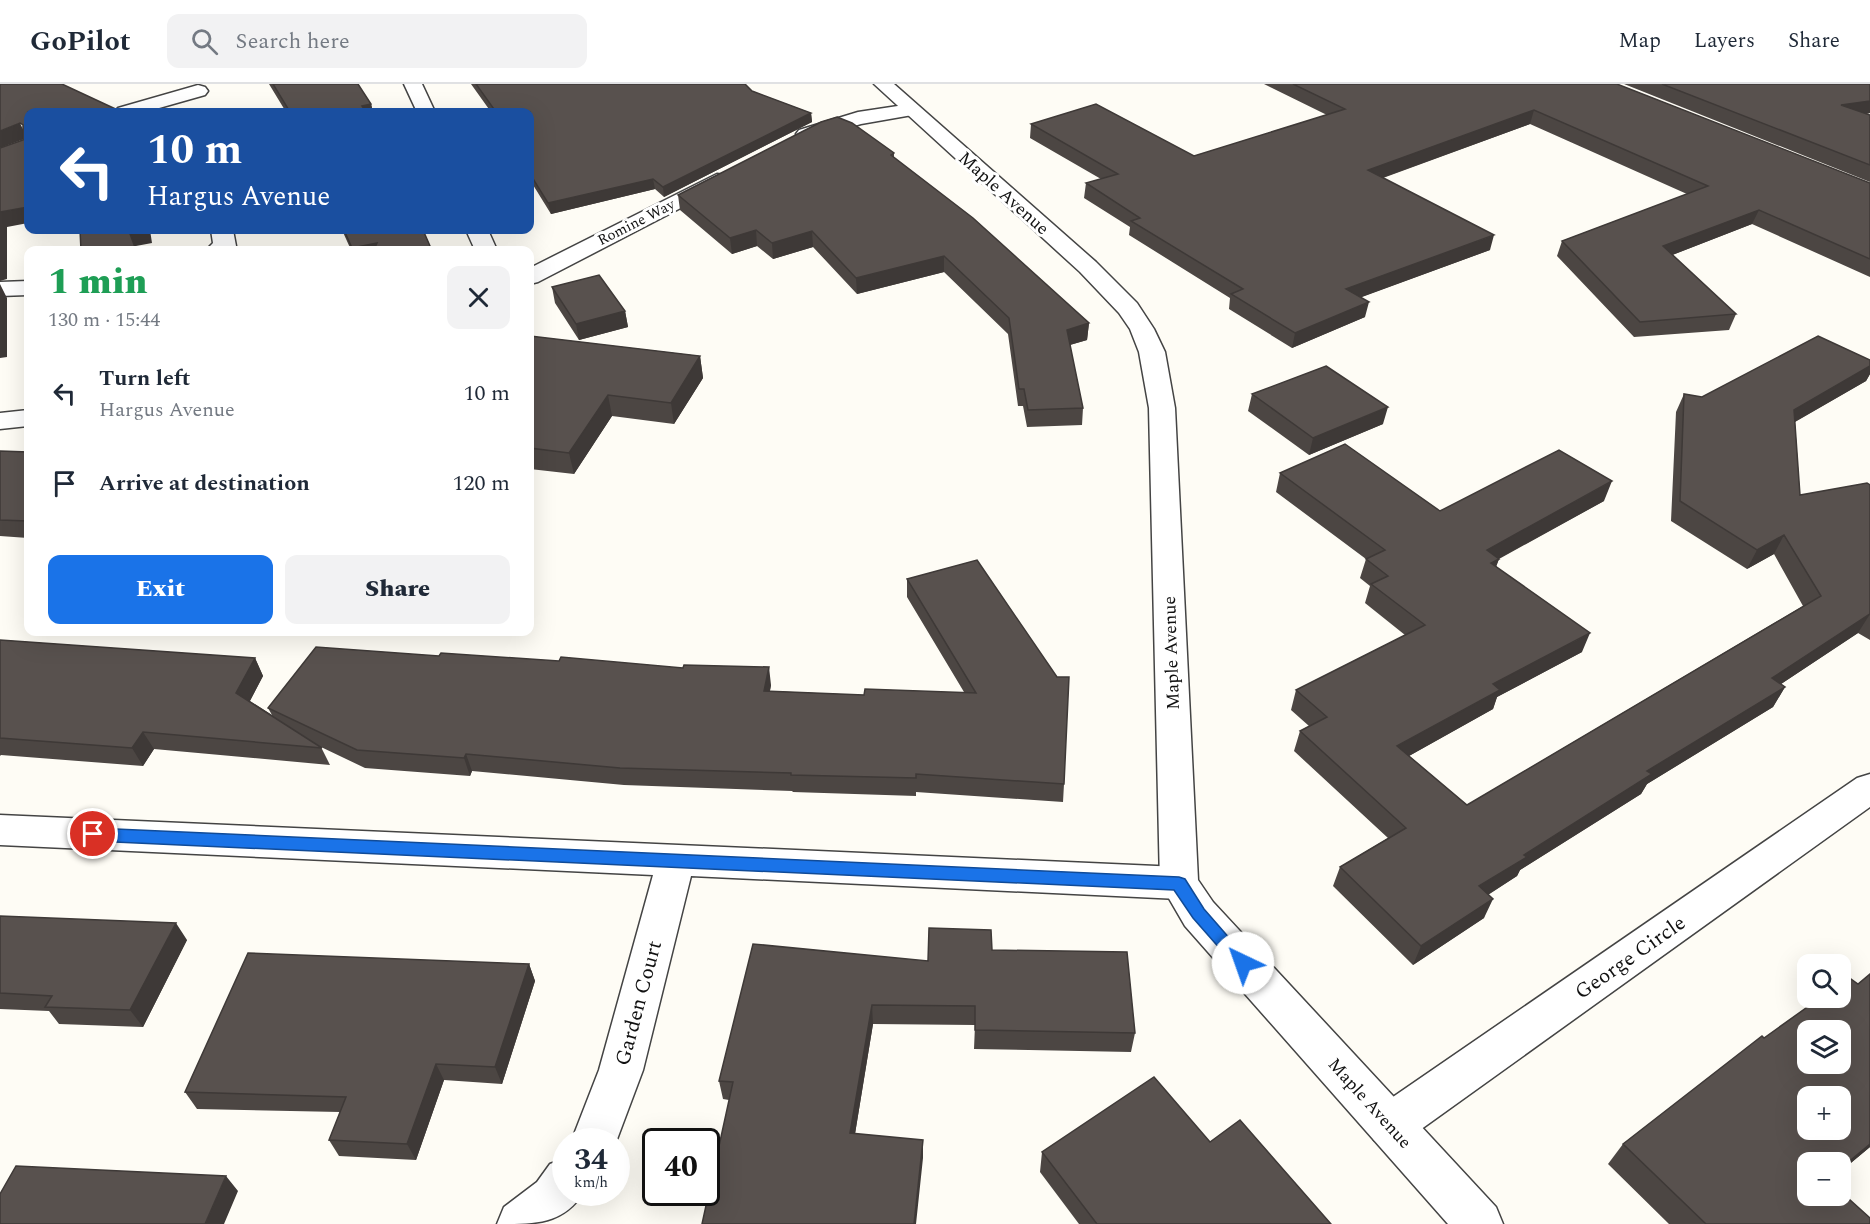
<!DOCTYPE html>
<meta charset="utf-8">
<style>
body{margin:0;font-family:Spectral,serif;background:#f2f2f3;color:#1f2937;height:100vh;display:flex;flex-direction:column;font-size:22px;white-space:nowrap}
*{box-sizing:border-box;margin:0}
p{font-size:20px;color:#747a83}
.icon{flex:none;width:33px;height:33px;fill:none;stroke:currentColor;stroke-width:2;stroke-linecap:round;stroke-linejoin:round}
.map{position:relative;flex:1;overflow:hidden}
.drawer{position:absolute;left:24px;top:162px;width:510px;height:390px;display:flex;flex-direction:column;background:#fff;border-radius:12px;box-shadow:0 6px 24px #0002}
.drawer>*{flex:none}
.banner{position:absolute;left:24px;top:24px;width:510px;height:126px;border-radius:12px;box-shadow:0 6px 24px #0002;background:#1a4fa0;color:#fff;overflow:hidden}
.controls{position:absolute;left:1797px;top:870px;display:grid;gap:12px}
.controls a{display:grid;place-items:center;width:54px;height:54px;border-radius:12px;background:#fff;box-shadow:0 6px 24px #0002;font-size:30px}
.speed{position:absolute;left:552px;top:1044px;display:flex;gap:12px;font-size:30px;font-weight:700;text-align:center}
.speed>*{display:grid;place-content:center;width:78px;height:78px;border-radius:50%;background:#fff;box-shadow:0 6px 24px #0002;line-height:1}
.speed small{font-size:15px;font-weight:400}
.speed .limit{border:3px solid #111;border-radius:9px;background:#fff;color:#111}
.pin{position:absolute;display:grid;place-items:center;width:51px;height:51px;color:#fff;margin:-26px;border:3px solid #fff;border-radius:50%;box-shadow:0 2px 6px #0007}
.me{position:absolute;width:66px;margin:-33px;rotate:318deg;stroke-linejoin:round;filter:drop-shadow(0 0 4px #0008)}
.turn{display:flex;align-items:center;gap:21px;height:126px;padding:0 24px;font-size:27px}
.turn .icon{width:78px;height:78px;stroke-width:2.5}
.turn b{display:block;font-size:42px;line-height:51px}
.round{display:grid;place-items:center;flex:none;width:63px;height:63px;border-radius:12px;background:#f2f2f3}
.summary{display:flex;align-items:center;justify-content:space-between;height:102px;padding:0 24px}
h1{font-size:36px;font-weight:800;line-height:45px;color:#1e9e55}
.action{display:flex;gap:12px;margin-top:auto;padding:12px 24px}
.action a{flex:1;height:69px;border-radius:12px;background:#1a73e8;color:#fff;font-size:24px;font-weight:800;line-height:69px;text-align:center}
.action a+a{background:#f2f2f3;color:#1f2937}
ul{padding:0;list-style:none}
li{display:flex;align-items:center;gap:18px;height:90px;padding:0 24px}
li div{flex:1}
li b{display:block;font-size:22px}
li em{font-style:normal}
header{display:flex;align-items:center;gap:36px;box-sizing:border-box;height:84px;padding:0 30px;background:#fff;border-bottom:2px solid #e0e1e3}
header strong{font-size:28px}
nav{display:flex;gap:33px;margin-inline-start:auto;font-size:21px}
.search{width:420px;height:54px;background:#f2f2f3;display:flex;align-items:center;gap:15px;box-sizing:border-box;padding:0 21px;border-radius:12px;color:#747a83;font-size:22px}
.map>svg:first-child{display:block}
</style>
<header>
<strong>GoPilot</strong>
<div class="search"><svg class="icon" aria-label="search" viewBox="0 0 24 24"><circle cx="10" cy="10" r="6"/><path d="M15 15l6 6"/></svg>Search here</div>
<nav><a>Map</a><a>Layers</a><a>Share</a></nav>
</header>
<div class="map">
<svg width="1870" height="1140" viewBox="0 0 1870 1140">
<rect width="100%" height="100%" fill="#fefcf5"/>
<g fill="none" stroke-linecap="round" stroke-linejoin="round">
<defs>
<path id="minor" d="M404,0h18l13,28h-18z
M198,1l7,2 3,4 -3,4 -60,17h-30l3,-4z
M911,20l7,2 3,4 -3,4 -57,10 -55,16 -7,-2 -3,-4 3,-4 59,-18z
M717,90l8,1 3,5 -3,5 -187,97 -8,2v-16z
M211,146h22l3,16 -3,4h-27l7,-7z
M466,146h22l9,20h-22z
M28,197v14l-28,1v-14z
M28,326v16l-28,3v-16z
M1870,690v33l-464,333 -16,6 -16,-6 -6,-15 6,-15 483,-332z
M0,731l1179,52 14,5 5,11 -5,11 -14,5 -488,-23 -48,194 -27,72h-45l28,-72 54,-195 -653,-30z
M566,1074v34h18c-21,32 -46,32 -87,32l7,-17 33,-25 13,-18z"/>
<path id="tertiary" d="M874,0h20l202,178 41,41 17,26 11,23 10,56 23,472 15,22 283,305 7,17h-55l-263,-298 -25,-43 -11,-475 -10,-56 -9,-23 -11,-16 -39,-41z"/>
</defs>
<use href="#minor" stroke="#444" stroke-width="3"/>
<use href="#tertiary" stroke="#444" stroke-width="3"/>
<use href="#minor" fill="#fff" fill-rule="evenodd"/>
<use href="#tertiary" fill="#fff" fill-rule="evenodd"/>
</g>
<path fill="#4c4643" d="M269,0h89l13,20 2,8h-87z
M471,0h274l7,7 59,22 1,9 -148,75 -9,-8 -104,25 -21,-34v-68h-39z
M1264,0h353l253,99v94l-118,-53 -80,31 64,59 -7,16 -95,7 -77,-81 5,-15 125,-47 -157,-70 -147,54 107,72 -129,47 4,20 -73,31 -63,-39 1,-11 -101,-63 1,-8 -46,-29 2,-15 15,-4 -71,-41 1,-14 163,32 133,-41z
M1624,0h246v29l-4,1 4,1v67z
M894,69v5l195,165 -2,17 -17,5 13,63 -1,17 -55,2 -4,-21h-5l-10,-72 -64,-62 -87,22 -44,-47 -40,12 -16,-13 -25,8 -52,-44 -2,-15z
M342,146h81l9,20h-81z
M552,203l73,24 3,16 -49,13 -24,-37z
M530,252l170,20 3,22 -29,46 -62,-8 -38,58 -44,-5z
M1870,276v14l-4,7 -71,41 5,73 70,-10v155l-12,-7 -77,51 4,3 -12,20 -126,77 -6,10 -121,76 -3,6 -29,19 -4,23 -71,47 -80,-79 7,-19 48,-29 -94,-87 6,-20 9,-5 -18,-16 5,-20 109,-55 -40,-32 5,-17 -10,-8 6,-19 -90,-67 4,-19 160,38 164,-10 -105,58 -3,7 86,86 -85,45 -4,12 -84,47 58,49 336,-199 -29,-52 -27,15 -76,-48 5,-109 8,-18 18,3z
M1252,310l131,30 -74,31 -61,-44z
M0,367l28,1v86l-28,-2z
M907,495l157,205 -1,18 -147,-10v4l-123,-4 -1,-1 -168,-6 -152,-14 -2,5 -105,-8 -44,-21 9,18 -176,-16 -11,17 -142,-11 -1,1v-116l255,18 8,18 -13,25 22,14 -4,-7 503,-23 -1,6 94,4 100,-3 -57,-95z
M0,832l187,24 -44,87 -84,-3 -10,-13 -49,-2z
M992,866l143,83 -4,19 -157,-3 1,-24 -102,-1 -18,110 68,6v18l-194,-58 -6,-1 -4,-18 209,-120z
M529,880l6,17 -33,103 -58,-4 -28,80 -77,-4 -10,-16 11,-28 -143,-3 -12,-17z
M1870,890v173l-30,25v-10h-32l62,62h-201l-61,-60 15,-20 141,-106 94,-54z
M1210,1058l121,82h-252l-39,-52 2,-20z"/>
<path fill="#3e3937" d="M1870,17v12l-35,5 6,-13z
M371,20l2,8h-9l-2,-6z
M1534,26l-4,14 -165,60 3,-14z
M811,29l1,9 -148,75 -1,-10z
M20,39l7,15 -27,10v-17z
M653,95l2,10 -104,25 -3,-11z
M28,123v16l-21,4v52l-7,2v-69z
M1759,126l-7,14 -95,37 6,-15z
M135,146h15l2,13 -16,3 1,4h-1l-7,-19z
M756,146l1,16 -25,8 -2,-16z
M812,147l1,16 -40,12 -1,-16z
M1494,151l-4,15 -147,54 3,-15z
M377,159l2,7h-26l-1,-2z
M944,172v16l-87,22 -1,-16z
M0,200l7,14v59l-7,1z
M1369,218l-4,15 -73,31 3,-15z
M625,227l3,16 -49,13 -3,-16z
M1089,239l-2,17 -21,6 1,-16z
M700,272l3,22 -29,46 -3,-21z
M1870,282v8l-4,7 -82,47 10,-18z
M608,311l4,21 -38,58 -5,-21z
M1388,323l-5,17 -74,31 4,-17z
M1612,397l-8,20 -108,59 3,-1 -7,19 -5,-28z
M1784,451l-10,19 -27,15 10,-19z
M1870,530l-12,19 -98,65 12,-20z
M1590,549l-8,19 -85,45 -4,12 -102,57 6,-20 96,-62z
M255,574l8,18 -18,34 -9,-17z
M769,583l2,18 -5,24 -2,-18z
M1785,603l-12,20 -126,77 -6,10 -121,76 -3,6 -47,30 9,-20 45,-31 123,-84z
M143,648l11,17 -11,17 -11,-18z
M466,670l6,17 -2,5 -6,-18z
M1493,815l-9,19 -71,47 8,-19z
M176,839l11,17 -44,87 -13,-17z
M529,880l6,17 -33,103 -7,-17z
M872,921l1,19 -21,128 -2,-19z
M436,980l8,16 -28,80 -9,-16z
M923,1056v18l-7,66h-2z
M1870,1060v3l-30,25v-3z
M226,1092l12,15 -14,33h-19z"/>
<path fill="#58514e" stroke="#3e3937" stroke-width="1.5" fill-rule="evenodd" d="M0,0h62l60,28h-94v95l-28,5v-64l23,-8v-15l-3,-2 -20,8z
M273,0h85l13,20 -9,2 4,6h-76z
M476,0h269l7,7 59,22 -148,74 -10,-8 -105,24 -18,-29v-62h-34z
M1293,0h324l253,99v76l-111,-49 -96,36 73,68 -96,8 -78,-81 146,-55 -174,-76 -166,60 126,65 -148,54 23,13 -74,31 -64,-39 12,-5 -112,-68 9,-3 -54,-35 32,-9 -87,-50 65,-20 98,52 151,-47z
M1662,0h208v17l-29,4 29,10v50z
M837,33l15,6 42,30 -3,2 82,63 116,105 -22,7 16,78 -55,2 -4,-21h-5l-10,-71 -65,-62 -88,22 -44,-47 -40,12 -16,-13 -26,8 -52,-43 143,-73z
M80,146h55l-6,1 7,19h-55z
M344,146h79l7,16 -1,4h-55l3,-7 -25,5z
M599,191l26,36 -49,13 -24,-37z
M530,252l170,20 -29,47 -63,-8 -39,58 -39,-5z
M1818,252l52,24v6l-76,44 6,85 67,-12 3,2v129l-98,64 13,9 -138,84 5,3 -128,81 3,2 -48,29 14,13 -72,47 -81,-79 66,-39 -106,-97 27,-14 -31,-27 129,-65 -54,-41 17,-8 -22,-17 19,-9 -105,-77 65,-29 95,67 119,-61 53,31 -125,69 12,9 -8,4 99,70 -97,51 7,6 -103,56 70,59 354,-209 -37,-61 -27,15 -77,-49 4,-107 18,3z
M1326,282l62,41 -75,31 -61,-44z
M0,367l28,1v69l-28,-1z
M977,476l80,117h12l-5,107 -148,-10v4l-125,-3v-2l-171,-5 -154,-14 -2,4 -107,-8 -89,-42 48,-61 123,9 2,-3 118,8 2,-4 122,11 1,-3 85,2 -5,24 100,4 1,-6 111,4 -69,-114z
M0,556l255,18 -19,35 86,55 -179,-16 -11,16 -132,-10z
M0,832l176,7 -46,87 -85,-3 7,-11 -52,-3z
M929,844l62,2 1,20 135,2 8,81 -160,-3v-24l-103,-1 -22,128 73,7 -9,84h-212l31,-142 -14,-1 34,-137 175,17z
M248,869l281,11 -34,103 -59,-3 -29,80 -78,-4 17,-43 -161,-5z
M1870,890v170l-30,25v-7h-32v34h32v-5l30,27v6h-164l-83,-80 139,-108 2,2 56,-40h20v-16l8,-5 10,7zM1808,946h32v34h-32zM1808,1012h32v34h-32z
M1154,993l56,65 30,-22 91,104h-234l-55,-72z
M16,1082l210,10 -21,48h-205v-30z"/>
<path fill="#1a73e8" stroke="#114b97" stroke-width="1.5" d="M93,744l1086,49 6,2 19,30 47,54 -2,5 -6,2 -6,-2 -44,-50 -19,-28 -1081,-49 -5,-2 -2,-5 2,-4z"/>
<g text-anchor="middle" stroke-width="6" stroke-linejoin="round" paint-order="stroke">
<g font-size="15" fill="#111" stroke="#fff">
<text transform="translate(636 138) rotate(-27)" y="5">Romine Way</text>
</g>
<g font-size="18" fill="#111" stroke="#fff">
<text transform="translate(1004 109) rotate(42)" y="6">Maple Avenue</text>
<text transform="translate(1171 569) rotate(-92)" y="6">Maple Avenue</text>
<text transform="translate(1370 1019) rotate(48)" y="6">Maple Avenue</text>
</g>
<g font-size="21" fill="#111" stroke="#fff">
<text transform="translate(1630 873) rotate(-35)" y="7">George Circle</text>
<text transform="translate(638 919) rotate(-75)" y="7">Garden Court</text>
</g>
</g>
</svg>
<div class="controls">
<a><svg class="icon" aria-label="search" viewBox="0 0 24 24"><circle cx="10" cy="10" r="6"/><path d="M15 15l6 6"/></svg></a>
<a><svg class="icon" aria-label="layers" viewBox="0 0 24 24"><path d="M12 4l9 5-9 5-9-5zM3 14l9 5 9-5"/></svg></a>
<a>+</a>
<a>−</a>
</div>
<div class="speed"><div>34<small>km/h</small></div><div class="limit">40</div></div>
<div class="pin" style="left:93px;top:750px;background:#d93025"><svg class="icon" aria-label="arrive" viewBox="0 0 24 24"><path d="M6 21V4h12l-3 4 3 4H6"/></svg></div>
<svg class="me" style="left:1243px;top:879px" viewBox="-20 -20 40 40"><circle r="19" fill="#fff"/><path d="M0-13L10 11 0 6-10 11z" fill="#1a73e8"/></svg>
<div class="banner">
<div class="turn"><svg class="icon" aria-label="left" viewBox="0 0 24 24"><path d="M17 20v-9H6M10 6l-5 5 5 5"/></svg><div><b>10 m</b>Hargus Avenue</div></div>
</div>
<section class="drawer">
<div class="summary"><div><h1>1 min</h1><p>130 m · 15:44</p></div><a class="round"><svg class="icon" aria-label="close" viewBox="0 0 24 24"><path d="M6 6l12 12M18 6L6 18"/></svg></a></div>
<ul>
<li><svg class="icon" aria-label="left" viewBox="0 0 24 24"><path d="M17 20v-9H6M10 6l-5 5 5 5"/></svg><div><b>Turn left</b><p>Hargus Avenue</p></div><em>10 m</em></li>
<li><svg class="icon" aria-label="arrive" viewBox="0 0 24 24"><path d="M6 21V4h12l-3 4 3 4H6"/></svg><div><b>Arrive at destination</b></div><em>120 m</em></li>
</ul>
<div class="action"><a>Exit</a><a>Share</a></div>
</section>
</div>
